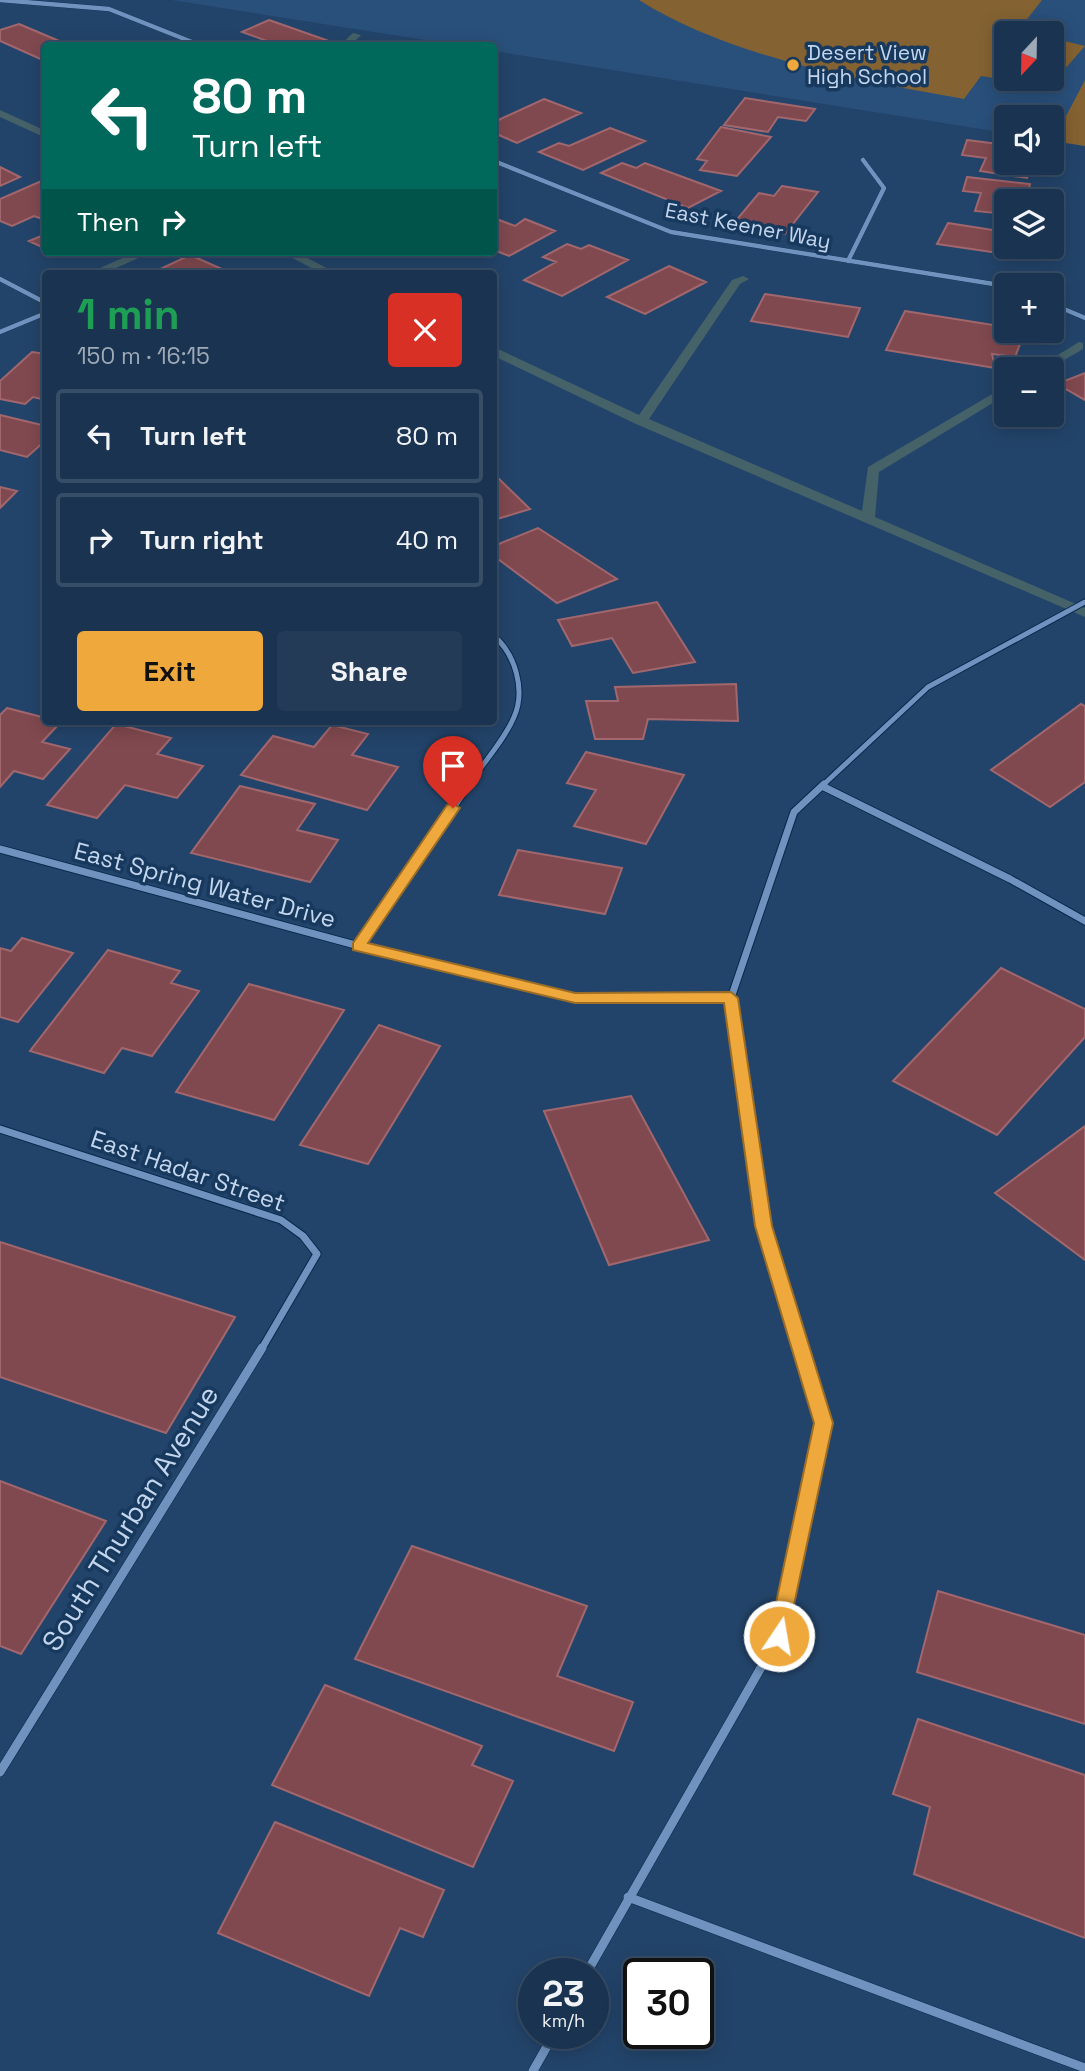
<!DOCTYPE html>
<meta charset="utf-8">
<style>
body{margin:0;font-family:"Space Grotesk",sans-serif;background:#233b57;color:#f1f3f6;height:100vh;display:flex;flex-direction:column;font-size:26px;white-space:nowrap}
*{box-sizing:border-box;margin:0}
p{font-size:23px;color:#9faab7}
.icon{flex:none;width:38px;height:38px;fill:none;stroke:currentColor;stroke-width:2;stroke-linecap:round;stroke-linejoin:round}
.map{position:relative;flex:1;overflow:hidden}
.sheet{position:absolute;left:42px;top:270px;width:455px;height:455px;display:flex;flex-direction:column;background:#1a3350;border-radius:7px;box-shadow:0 4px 18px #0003,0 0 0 2px #384e67}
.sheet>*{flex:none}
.banner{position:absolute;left:42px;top:42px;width:455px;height:214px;border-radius:7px;box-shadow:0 4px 18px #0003,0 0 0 2px #384e67;background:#00695c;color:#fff;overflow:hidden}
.needle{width:46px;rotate:202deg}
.controls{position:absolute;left:994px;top:21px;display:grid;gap:14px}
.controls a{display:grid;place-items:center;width:70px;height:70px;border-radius:7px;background:#1a3350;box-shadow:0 4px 18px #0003,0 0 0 2px #384e67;font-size:35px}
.speed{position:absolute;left:518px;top:1958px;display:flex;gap:14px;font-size:35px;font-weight:700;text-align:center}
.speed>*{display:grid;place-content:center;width:91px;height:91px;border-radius:50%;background:#1a3350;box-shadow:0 4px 18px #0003,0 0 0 2px #384e67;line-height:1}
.speed small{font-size:18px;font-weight:400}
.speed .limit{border:4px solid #111;border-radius:10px;background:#fff;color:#111}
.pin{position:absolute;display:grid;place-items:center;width:60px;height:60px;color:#fff;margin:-72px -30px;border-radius:50% 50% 50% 0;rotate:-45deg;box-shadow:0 0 7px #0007}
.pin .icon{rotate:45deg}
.me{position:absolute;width:77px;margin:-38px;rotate:12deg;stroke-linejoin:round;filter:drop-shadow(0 0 5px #0008)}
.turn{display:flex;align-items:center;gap:24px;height:147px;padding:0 35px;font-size:32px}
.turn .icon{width:91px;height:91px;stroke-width:2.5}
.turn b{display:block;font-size:49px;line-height:60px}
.then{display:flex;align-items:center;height:66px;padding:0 35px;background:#0003;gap:14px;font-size:26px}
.round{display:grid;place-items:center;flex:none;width:74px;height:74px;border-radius:7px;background:#233b57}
.summary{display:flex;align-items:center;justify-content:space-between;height:119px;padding:0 35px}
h1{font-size:42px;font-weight:700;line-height:52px;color:#1e9e55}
.button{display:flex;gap:14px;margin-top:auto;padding:14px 35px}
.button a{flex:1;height:80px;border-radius:7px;background:#eea83c;color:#111;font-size:28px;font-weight:700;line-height:80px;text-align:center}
.button a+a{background:#233b57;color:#f1f3f6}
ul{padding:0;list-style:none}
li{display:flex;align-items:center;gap:21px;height:94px;margin:0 14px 10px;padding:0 21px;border:4px solid #384e67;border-radius:7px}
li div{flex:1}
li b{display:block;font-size:26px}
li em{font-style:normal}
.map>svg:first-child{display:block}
</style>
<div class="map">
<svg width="1085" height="2071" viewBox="0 0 1085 2071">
<rect width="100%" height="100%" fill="#23446a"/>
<path fill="#29507b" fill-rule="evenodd" d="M172,0h913v146l-33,-5v-24h-46v16l-512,-82v-5l-38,-1zM1006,33h46v46h-46z"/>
<path fill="#846232" d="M639,0h403l-25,32 6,1h-17v46h46v-41l33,8 -36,41 -68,-11 -17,23c-103,-18 -235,-42 -325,-99z
M1085,80v66l-32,-5z"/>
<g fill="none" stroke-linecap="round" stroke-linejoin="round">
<path fill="#456269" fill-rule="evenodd" d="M353,33l8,2 -11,11h-11z
M0,110l46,21v7l-46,-21z
M136,252h16l-47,21h-16z
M281,252h15l40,21h-15z
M743,276l6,3 -9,5 -91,135 213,92 6,-44 138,-81v9l-127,77 -4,45 210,91v9l-449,-193 -142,-68v-8l4,1 141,66 93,-135z
M1079,342l4,1v6l-34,20h-14z"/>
</g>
<path fill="#80494f" stroke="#a2676d" stroke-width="2" d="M269,20l63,22 -9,4h-42l-39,-14z
M19,24l52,22h-25l-1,15 -45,-20v-11z
M745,98l70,11 -9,12 -28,-4 -10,15 -44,-7z
M544,99l37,14 -64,30 -23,-10v-11z
M721,127l50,10 -34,39 -37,-6 7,-9 -10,-2z
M610,128l35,13 -62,29 -44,-18 20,-9 10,3z
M967,140l39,5v18h26l-5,15 -47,-7 6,-13 -24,-3z
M622,163l14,5 9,-5 76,28 -33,17 -87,-35z
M0,167l20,10 -20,9z
M967,177l63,7 -4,17h-20v13l-31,-3 6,-18 -18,-2z
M46,179v41l-12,-4 -22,10 -12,-5v-22z
M782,186l36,6 -33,42 -52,-10 26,-31 15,3z
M494,218l21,8 10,-7 30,12 -46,25 -15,-6z
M948,223l58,9v15h12l-6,8 -75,-11z
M46,234v15l-17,-8z
M567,244l14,5 8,-4 39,15 -66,36 -38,-16 32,-18 -13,-5z
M190,255l32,14 -9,4h-61z
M669,266l37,16 -61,32 -38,-17z
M765,294l95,14 -12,29 -97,-16z
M905,311l101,16v4h19l-10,26 -23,-3 3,14 -109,-18z
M32,352l14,2v46l-13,-3 -8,7 -25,-5v-18z
M1085,373v27l-28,-16z
M0,415l46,11v14l-19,17 -27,-7z
M494,474l36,35 -36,11z
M0,487l17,4 -17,17z
M538,528l79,51 -60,24 -63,-47v-10z
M657,602l38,60 -62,11 -21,-35 -40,8 -14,-26z
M736,684l2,37 -90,-2 -5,20h-48l-9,-38h32l-3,-14z
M1081,704l4,2v76l-35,25 -59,-37z
M7,708l39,10v3l15,1 -19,20 28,7 -27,30 -29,-8 -14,16v-72z
M116,724l55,14 -14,16 46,12 -26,32 -52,-13 -28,33 -50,-13z
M332,725l36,9 -16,21 46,12 -31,43 -126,-35 32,-39 41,11z
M586,752l98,23 -38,69 -72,-18 22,-36 -29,-7z
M240,786l75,18 -18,26 41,10 -28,42 -119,-29z
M518,850l104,18 -17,46 -106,-19z
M22,938l51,15 -55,69 -18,-5v-69l11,3z
M108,950l72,21 -9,12 28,8 -47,65 -30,-8 -18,25 -74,-22z
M1001,968l84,41v28l-88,98 -104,-54z
M249,984l95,26 -70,110 -98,-28z
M379,1025l61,21 -72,118 -68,-19z
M631,1096l78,144 -100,25 -65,-154z
M1085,1126v134l-90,-67z
M0,1242l235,75 -69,116 -166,-56z
M0,1481l106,40 -85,133 -21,-8z
M412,1546l175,60 -30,70 76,26 -19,49 -259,-92z
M938,1591l147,44v89l-168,-52z
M325,1685l157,61 -10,19 41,16 -40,86 -201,-82z
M918,1719l167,56v163l-171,-64 16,-67 -37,-13z
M275,1822l169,68 -21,47 -23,-9 -31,68 -151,-63z"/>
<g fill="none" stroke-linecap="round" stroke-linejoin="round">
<defs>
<path id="minor-far3" d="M0,0l109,9 93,37
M494,161l177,71 335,54
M848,261l36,-73 -21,-28
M0,279l46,24
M1052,304l33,14
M0,332l46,-19"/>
<path id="minor-far2" d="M468,786c14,-22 36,-45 46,-69 12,-27 1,-63 -20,-81
M822,786l106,-99 157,-85"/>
<path id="minor-far1" d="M822,786l188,93 75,42
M0,849l359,97 216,52h156
M359,946l110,-162
M0,1129l281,91 22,16 14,18 -56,96
M801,1350l-37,-124 -33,-228 63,-186 30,-28"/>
<path id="minor" d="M0,1772l262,-424
M628,1897l457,171
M586,1974l193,-338 44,-213 -22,-75
M533,2071l21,-37"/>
</defs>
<use href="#minor-far3" stroke="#07294d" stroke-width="5"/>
<use href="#minor-far2" stroke="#07294d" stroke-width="7"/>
<use href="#minor-far1" stroke="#07294d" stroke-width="9"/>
<use href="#minor" stroke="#07294d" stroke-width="10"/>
<use href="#minor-far3" stroke="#6f93be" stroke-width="4.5"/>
<use href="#minor-far2" stroke="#6f93be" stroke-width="5"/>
<use href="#minor-far1" stroke="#6f93be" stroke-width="7"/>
<use href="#minor" stroke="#6f93be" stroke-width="9"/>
</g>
<path fill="#eea83c" stroke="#9b6d27" stroke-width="2" d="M453,803l7,5 -92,135 207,50 156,-1 7,6 34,228 61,197 -47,219 -7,3 -7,-3 -3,-6 45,-213 -59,-197 -31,-223h-149l-222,-53v-7l94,-138z"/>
<circle fill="#eea83c" stroke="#18395e" stroke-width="2.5" cx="793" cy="65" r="7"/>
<g text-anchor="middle" stroke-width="7" stroke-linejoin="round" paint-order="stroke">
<g font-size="21" fill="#c3d6ed" stroke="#18395e" text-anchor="start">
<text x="807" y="60">Desert View<tspan x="807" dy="24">High School</tspan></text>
</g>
<g font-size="21" fill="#c3d6ed" stroke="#18395e">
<text transform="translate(748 226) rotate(11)" y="7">East Keener Way</text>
</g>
<g font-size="24" fill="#c3d6ed" stroke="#18395e">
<text transform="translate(205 885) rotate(15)" y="8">East Spring Water Drive</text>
<text transform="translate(188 1171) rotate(19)" y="8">East Hadar Street</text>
</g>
<g font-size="28" fill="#c3d6ed" stroke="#18395e">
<text transform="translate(130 1518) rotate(-58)" y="10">South Thurban Avenue</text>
</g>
</g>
</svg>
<div class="controls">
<a><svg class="needle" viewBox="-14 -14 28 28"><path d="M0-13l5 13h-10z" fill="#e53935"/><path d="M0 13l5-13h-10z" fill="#9faab7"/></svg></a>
<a><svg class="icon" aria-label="sound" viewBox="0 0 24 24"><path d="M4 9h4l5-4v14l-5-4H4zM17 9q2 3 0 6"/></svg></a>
<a><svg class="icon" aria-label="layers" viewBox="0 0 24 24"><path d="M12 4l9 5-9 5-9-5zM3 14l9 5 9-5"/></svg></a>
<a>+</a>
<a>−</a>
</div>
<div class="speed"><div>23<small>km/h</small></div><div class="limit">30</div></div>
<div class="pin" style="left:453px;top:808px;background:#d93025"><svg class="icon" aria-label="arrive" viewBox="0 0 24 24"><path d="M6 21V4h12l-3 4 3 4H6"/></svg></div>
<svg class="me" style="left:779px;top:1636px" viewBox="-20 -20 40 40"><circle r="17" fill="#eea83c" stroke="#fff" stroke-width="3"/><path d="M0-11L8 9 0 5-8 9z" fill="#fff"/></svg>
<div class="banner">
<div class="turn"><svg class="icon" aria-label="left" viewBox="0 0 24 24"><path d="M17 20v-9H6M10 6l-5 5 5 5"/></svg><div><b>80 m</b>Turn left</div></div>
<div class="then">Then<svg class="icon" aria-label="right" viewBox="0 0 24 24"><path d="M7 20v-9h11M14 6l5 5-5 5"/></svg></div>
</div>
<section class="sheet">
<div class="summary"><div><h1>1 min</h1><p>150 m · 16:15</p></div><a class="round" style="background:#d93025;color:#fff"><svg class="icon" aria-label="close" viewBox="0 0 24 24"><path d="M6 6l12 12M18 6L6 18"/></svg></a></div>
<ul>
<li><svg class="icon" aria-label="left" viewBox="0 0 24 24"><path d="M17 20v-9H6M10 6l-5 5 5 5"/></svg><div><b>Turn left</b></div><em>80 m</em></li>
<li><svg class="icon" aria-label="right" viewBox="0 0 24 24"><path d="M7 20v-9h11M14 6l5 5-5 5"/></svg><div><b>Turn right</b></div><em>40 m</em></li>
</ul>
<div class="button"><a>Exit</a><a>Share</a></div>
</section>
</div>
